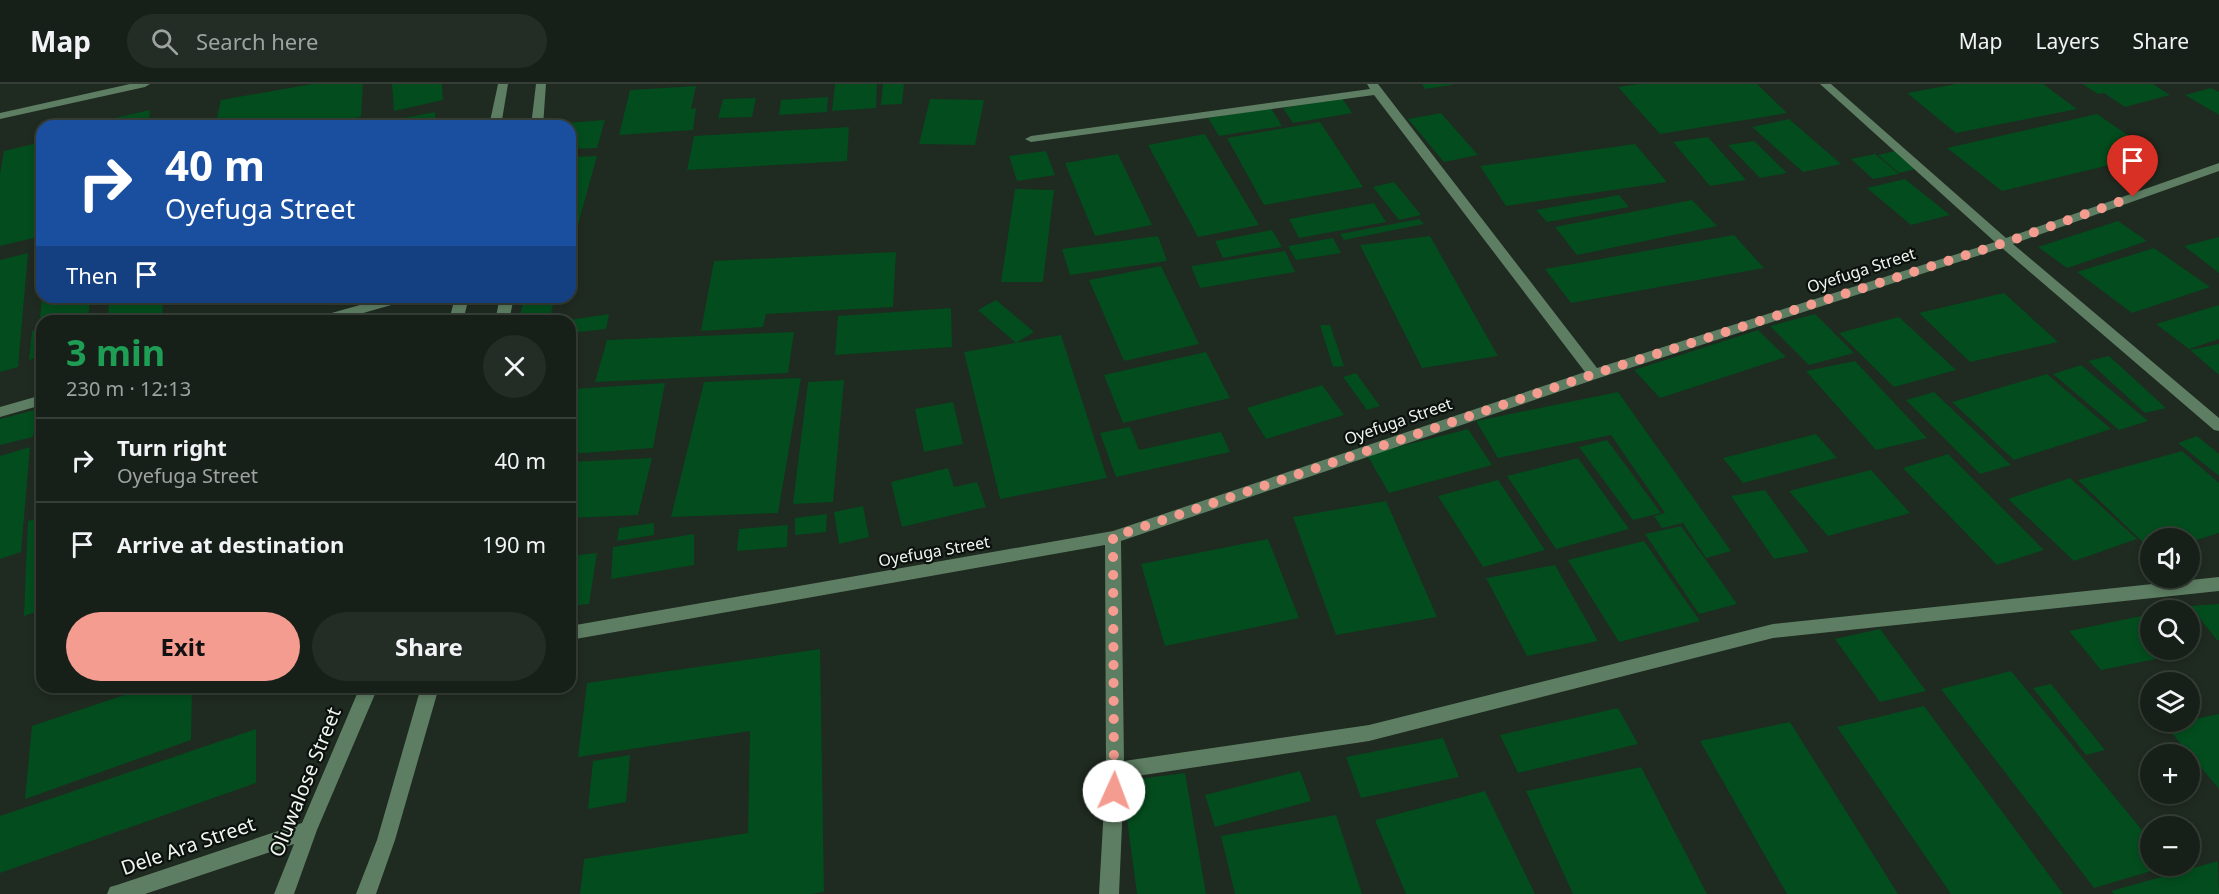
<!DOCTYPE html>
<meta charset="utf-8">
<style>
body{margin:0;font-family:"Noto Sans",sans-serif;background:#242d25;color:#f1f3f6;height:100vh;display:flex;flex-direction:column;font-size:22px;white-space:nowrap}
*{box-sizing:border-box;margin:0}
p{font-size:20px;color:#9ea3a2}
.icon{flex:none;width:33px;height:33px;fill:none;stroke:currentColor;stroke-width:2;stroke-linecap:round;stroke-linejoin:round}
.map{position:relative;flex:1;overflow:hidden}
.details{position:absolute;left:36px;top:231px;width:540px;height:378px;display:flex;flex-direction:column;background:#172018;border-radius:18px;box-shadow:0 3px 9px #0003,0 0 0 2px #363e37}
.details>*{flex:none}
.banner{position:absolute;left:36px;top:36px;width:540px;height:183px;border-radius:18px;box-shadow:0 3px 9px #0003,0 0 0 2px #363e37;background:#1a4fa0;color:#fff;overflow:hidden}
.fabs{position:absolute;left:2140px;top:444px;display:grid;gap:12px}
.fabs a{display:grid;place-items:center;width:60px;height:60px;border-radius:50%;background:#172018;box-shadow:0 3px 9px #0003,0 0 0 2px #363e37;font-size:30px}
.pin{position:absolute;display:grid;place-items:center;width:51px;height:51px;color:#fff;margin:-62px -26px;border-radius:50% 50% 50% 0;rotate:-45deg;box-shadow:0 0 6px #0007}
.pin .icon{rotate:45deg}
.me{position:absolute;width:66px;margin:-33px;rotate:2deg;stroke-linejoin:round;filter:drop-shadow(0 0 4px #0008)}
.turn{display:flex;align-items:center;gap:21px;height:126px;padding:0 30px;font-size:27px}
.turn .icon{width:78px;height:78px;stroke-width:2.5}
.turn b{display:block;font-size:42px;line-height:51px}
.then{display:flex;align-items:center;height:57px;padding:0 30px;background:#0003;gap:12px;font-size:22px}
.round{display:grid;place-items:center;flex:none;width:63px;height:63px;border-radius:32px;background:#242d25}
.head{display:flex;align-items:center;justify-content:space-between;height:102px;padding:0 30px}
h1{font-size:36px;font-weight:700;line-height:45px;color:#1e9e55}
.action{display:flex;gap:12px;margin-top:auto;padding:12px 30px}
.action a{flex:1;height:69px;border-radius:36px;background:#f59c90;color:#111;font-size:24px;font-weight:700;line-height:69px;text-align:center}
.action a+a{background:#242d25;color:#f1f3f6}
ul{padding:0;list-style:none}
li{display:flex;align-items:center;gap:18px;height:84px;padding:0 30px;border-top:2px solid #363e37}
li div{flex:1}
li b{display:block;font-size:22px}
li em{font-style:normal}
header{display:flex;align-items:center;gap:36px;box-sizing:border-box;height:84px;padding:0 30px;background:#172018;border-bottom:2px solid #363e37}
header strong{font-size:28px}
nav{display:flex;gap:33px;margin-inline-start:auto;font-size:21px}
.search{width:420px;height:54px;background:#242d25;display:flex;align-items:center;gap:15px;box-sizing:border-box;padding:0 21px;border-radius:33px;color:#9ea3a2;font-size:22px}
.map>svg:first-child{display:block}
</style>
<header>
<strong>Map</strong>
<div class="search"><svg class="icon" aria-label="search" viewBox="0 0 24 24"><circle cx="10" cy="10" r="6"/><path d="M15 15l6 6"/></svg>Search here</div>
<nav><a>Map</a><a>Layers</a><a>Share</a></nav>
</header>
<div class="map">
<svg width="2219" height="810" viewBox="0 0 2219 810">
<rect width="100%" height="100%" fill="#1f2a20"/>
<path fill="#034c1d" d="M312,0h51l-2,33 -51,9h-95l6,-26z
M392,0h50l1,16 -49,11z
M835,0h42l-1,24 -44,3z
M883,0h21l-2,20 -21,1z
M1422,0h30v1l-27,4z
M1639,0h118l30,29 -127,21 -42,-47z
M1956,0h87l34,25 -121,24 -49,-40z
M2082,0h71l17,11 -45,12 -21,-14 -6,1z
M696,2l-5,23 5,-1 -3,22 -74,5 11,-45z
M2211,4l8,4v23l-34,-20z
M828,13l-1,15 -48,3 2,-15z
M756,14l-4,19 -34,1 5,-19z
M1342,14l10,15 -59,10 -10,-15z
M930,15l54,1 -9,45 -56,-1z
M1271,24l11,18 -63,10 -11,-18z
M150,26l-1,16h-40l1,-7z
M435,28l1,14h-53v-4z
M1441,29l37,42 -34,7 -36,-43z
M2097,30l58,40 -153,37 -55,-43z
M1789,35l52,45 -38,8 -51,-45z
M605,36l-8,28 -27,1v-23h-19l1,-2z
M1320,38l43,65 -99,18 -37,-67z
M849,43l-2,34 -160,9 7,-34z
M1205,50l54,91 -61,12 -50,-92z
M1708,53l38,43 -36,6 -37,-44z
M1754,57l33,32 -27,5 -32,-33z
M42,58v94l-42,10v-72l4,-23z
M1635,60l32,38 -161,24 -26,-40z
M1046,67l9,24 -38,6 -8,-25z
M1895,67l21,18 -17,4 -21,-18z
M1118,70l34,71 -57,11 -30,-73z
M1875,70l24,20 -26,5 -22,-20z
M597,72l-26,94h-1v-93z
M1905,95l45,36 -39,10 -44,-37z
M1394,98l27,33 -22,5 -26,-33z
M1015,105l39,1 -11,92h-42z
M1619,111l10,12 -82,15 -11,-12z
M1692,116l25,26 -140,29 -22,-28z
M1374,119l12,19 -87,16 -10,-19z
M1419,135l5,5 -80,16 -4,-6z
M2118,137l29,20 -80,27 -29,-21z
M1272,146l10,17 -59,11 -8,-17z
M1734,151l30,33 -193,35 -26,-34z
M1158,152l9,25 -97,14 -8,-26z
M1430,152l68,120 -76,12 -62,-123z
M2219,153v36l-35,-27z
M1333,154l8,15 -45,7 -8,-14z
M2154,164l56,39 -78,26 -55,-41z
M1285,167l10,21 -95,16 -9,-22z
M896,168l-3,55 -127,7 -3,13 -62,4 13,-70z
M28,169l-10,114 -18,5v-112z
M1161,182l38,78 -75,17 -35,-81z
M2004,209l54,49 -88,20 -51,-49z
M42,213h48l-2,24h-46v35l-13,4 3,-29 7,-2z
M109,213h54l-1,24h-54z
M525,213h30l-6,24h-31z
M996,216l38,32 -18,11 -38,-33z
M2219,221v34l-30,10 -33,-25z
M951,224l1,39 -117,8 3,-39z
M609,230l-3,15 -36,4v-12h-8z
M1815,230l39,39 -45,12 -39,-39z
M1899,233l57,53 -62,17 -55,-54z
M1320,241h10l14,41 -11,1z
M1758,246l28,27 -126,41 -26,-28z
M794,248l-6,41 -193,9 12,-42z
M1061,251l46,143 -107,21 -36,-147z
M2219,260v31l-29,-25z
M1206,268l24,46 -107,25 -19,-48z
M2109,272l57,52 -21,5 -57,-52z
M1855,277l72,77 -51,12 -70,-79z
M2081,281l67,56 -29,9 -66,-56z
M1356,289l24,33 -13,4 -24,-33z
M2047,290l64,55 -97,31 -62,-58z
M801,294l-23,135 -107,4 33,-135z
M844,296l-11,122 -40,2 15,-122z
M665,299l-12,65 -83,6v-49l4,-16z
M1322,301l22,30 -78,24 -19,-31z
M1618,308l113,159 -25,7 -23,-35 -21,5 -8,-12 11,-3 -54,-78 -113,23 -22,-37z
M1934,308l77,73 -31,9 -74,-74z
M953,318l10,42 -39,8 -9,-43z
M38,325l-5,28 -33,8v-26z
M1130,343l9,23 82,-18 9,20 -114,25 -16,-44z
M1468,345l24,36 -103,28 -22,-38z
M1816,350l21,24 -94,25 -20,-25z
M2197,352l22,18v22l-41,-33z
M1607,356l54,73 -28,7 -54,-73z
M30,363l-9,105 -21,7v-103z
M2182,367l37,32v50l-29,9v-4h-39v12l-73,-70z
M1948,370l96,96 -47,15 -94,-97z
M652,374l-14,57 -68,3v-56z
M1578,374l51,71 -73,20 -49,-73z
M948,384l6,19 23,-5 9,25 -84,20 -11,-45z
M1871,386l39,43 -82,23 -39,-45z
M2070,394l67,61 -63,22 -66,-62z
M1498,396l47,70 -62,17 -45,-71z
M1765,406l44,62 -35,7 -43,-63z
M1386,417l51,116 -101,18 -43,-118z
M863,422l6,31 -30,7 -5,-32z
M827,430l-1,18 -31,3v-17z
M42,433v93l-18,6 4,-95z
M654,439v12l-37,6 2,-13z
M788,441l-1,22 -50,4 2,-22z
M1681,442l35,48 21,30 -38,10 -54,-80z
M694,450v31l-83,14 2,-32z
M1268,455l31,79 -134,28 -24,-82z
M1644,457l56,80 -81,21 -51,-82z
M597,469l-8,51 -19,2v-50z
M1555,481l43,76 -71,15 -41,-78z
M2219,520v36h-2l-27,-34z
M2151,530v36h39v-3l6,4 -95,19 -32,-39z
M1880,545l46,62 -46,11 -45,-63z
M820,565l4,243 -13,2h-231l4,-35 164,-26 2,-102 -172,26 9,-74z
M2011,587l140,170v25h17l-74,22 -153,-199z
M2051,600l54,66 -19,5 -53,-67z
M148,603h44l-1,53 -166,59 7,-73z
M1924,622l139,188h-112l-114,-167z
M1618,624l20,36 -120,29 -18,-38z
M2219,630v75l-54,-64z
M1790,638l108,172h-111l-87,-153z
M256,645v54l-256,90v-57z
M1443,654l16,39 -98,21 -15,-41z
M630,671l-4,47 -38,7 5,-48z
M1641,683l66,127h-134l-47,-103z
M1300,687l11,30 -96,26 -10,-32z
M1185,689l21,121h-69l-15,-113z
M1485,707l50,103h-129l-31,-74z
M1336,731l26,79h-127l-14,-58z
M2218,777l1,33h-105l-3,-3z"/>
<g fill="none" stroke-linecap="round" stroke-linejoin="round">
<path fill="#5d7e62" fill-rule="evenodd" d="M130,0h20l-5,3 -145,32v-6z
M498,0h10l-7,42h-12z
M536,0h10l-3,42h-12z
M1367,0h11l219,284 398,-126 -175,-158h11l175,154 213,-75v8l-206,73 206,174v13l-5,-1 -212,-182 -403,130 -478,163 3,220 245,-36 404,-101 446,-47v14l-446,47 -404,103 -245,37 -5,116h-20l7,-123 -1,-226 -535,95v-14l543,-95 472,-159 -211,-277 -343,47 -6,-3 6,-3 339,-47z
M388,213h23l-2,3 -74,21h-23l2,-3z
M455,213h14l-6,24h-14z
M500,213h14l-5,24h-14z
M42,311v10l-42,12v-10z
M360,603h18l-61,143 -23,64h-20l20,-50 -149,50h-38l3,-7 7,-2 185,-62z
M421,603h18l-44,153 -19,54h-20l21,-54z"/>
</g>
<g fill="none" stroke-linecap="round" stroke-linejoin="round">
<path stroke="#f59c90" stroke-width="10" stroke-dasharray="0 18" d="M1114,707l-1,-254 481,-163 410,-131 129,-46"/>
</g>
<g text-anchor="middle" stroke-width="4.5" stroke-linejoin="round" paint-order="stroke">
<g font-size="16" fill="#eef6ef" stroke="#0c110d">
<text transform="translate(1861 186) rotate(-18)" y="6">Oyefuga Street</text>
<text transform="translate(1398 337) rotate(-19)" y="6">Oyefuga Street</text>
<text transform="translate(934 467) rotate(-10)" y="6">Oyefuga Street</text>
</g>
<g font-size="20" fill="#eef6ef" stroke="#0c110d">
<text transform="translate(305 698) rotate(-68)" y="7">Oluwalose Street</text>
<text transform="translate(188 762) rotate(-19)" y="7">Dele Ara Street</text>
</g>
</g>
</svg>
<div class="fabs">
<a><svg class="icon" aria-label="sound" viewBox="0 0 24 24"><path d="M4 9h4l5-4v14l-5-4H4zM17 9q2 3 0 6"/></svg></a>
<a><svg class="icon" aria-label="search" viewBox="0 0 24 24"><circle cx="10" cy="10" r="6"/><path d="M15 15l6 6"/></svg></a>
<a><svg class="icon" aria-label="layers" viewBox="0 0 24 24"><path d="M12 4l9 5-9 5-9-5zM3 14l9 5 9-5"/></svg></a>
<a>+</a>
<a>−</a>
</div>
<div class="pin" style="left:2133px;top:113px;background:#d93025"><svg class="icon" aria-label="arrive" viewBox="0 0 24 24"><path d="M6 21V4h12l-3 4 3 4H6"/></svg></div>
<svg class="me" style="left:1114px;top:707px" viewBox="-20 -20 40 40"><circle r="19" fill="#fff"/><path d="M0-13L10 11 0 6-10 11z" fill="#f59c90"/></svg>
<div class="banner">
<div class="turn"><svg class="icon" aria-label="right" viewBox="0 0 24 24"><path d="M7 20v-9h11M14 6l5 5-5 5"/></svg><div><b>40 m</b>Oyefuga Street</div></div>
<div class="then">Then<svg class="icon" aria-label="arrive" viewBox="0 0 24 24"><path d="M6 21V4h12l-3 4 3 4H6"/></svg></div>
</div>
<section class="details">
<div class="head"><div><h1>3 min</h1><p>230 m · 12:13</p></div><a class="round"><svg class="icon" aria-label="close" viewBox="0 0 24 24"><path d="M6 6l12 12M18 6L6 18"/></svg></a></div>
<ul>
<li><svg class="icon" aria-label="right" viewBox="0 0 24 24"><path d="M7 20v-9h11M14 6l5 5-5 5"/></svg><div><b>Turn right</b><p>Oyefuga Street</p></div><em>40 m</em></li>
<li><svg class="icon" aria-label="arrive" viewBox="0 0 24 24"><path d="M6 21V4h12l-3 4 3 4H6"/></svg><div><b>Arrive at destination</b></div><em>190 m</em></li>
</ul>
<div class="action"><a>Exit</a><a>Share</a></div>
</section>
</div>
